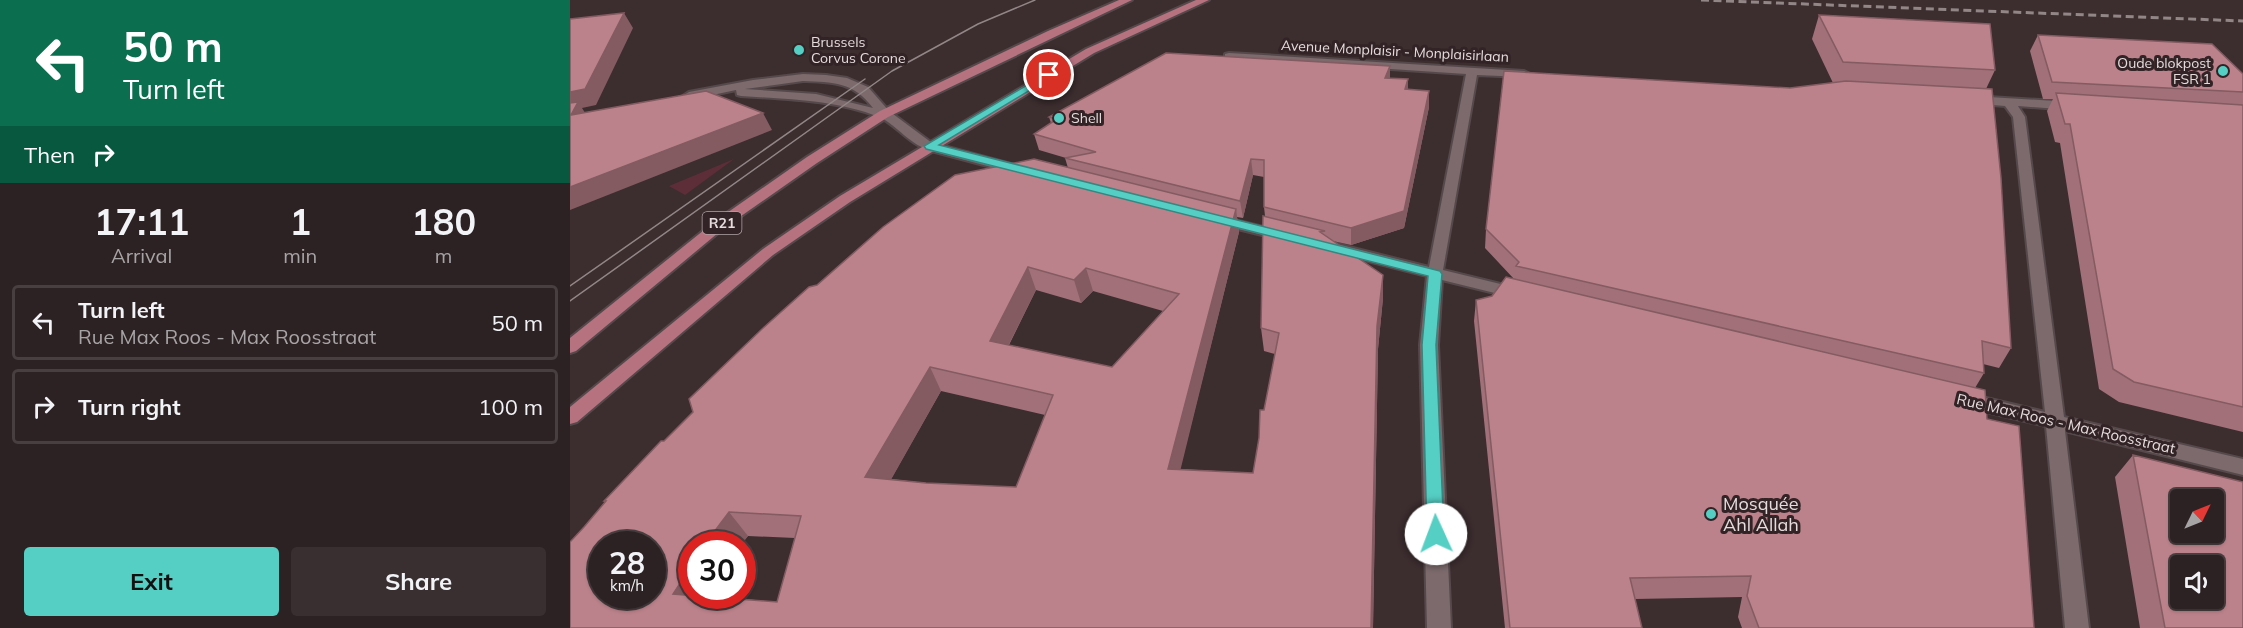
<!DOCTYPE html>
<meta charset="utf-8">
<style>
body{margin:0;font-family:Mulish,sans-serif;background:#392f30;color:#f1f3f6;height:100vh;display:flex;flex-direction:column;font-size:22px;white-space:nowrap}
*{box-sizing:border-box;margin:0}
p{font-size:20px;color:#a7a4a6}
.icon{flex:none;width:33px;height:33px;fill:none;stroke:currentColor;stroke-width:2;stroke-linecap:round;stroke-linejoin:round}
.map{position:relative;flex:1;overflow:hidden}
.sheet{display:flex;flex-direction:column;background:#2d2223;width:570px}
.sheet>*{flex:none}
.top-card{background:#0b6e4f;color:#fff;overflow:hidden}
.needle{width:39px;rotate:47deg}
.tools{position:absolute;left:1600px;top:489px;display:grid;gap:12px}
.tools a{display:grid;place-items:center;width:54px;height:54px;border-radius:6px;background:#2d2223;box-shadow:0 2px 4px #0004,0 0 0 2px #483f41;font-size:30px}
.speed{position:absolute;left:18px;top:531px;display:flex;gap:12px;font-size:30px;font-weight:700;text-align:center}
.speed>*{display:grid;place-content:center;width:78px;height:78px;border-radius:50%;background:#2d2223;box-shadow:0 2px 4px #0004,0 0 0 2px #483f41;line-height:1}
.speed small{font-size:15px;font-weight:400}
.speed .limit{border:9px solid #d22;background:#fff;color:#111}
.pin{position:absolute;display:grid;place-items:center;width:51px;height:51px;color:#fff;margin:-26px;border:3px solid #fff;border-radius:50%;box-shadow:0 2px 6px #0007}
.me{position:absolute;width:66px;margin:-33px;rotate:358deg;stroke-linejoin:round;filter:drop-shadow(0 0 4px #0008)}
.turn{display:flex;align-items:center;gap:21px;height:126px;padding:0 24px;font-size:27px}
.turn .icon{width:78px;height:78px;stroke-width:2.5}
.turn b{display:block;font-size:42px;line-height:51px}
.then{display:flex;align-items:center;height:57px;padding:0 24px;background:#0003;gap:12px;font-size:22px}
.eta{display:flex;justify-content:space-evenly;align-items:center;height:102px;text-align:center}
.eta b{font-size:36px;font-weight:700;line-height:42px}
.cta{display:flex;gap:12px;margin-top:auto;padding:12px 24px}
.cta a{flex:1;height:69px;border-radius:6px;background:#55cec4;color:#111;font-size:24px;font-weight:700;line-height:69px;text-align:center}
.cta a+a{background:#392f30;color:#f1f3f6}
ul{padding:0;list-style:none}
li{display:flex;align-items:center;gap:18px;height:75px;margin:0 12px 9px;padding:0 12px;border:3px solid #483f41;border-radius:6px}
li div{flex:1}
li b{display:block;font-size:22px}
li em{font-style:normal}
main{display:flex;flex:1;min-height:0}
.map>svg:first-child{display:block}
</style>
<main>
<section class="sheet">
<div class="top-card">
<div class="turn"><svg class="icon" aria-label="left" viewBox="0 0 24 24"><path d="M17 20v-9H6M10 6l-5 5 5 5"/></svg><div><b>50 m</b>Turn left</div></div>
<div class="then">Then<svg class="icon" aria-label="right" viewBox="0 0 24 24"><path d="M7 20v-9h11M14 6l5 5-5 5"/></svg></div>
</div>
<div class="eta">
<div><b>17:11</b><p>Arrival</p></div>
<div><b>1</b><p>min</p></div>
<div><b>180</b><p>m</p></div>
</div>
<ul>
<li><svg class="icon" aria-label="left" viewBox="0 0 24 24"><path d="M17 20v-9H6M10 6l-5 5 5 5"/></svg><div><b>Turn left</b><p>Rue Max Roos - Max Roosstraat</p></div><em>50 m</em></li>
<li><svg class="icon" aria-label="right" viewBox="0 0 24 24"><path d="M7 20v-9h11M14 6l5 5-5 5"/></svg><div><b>Turn right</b></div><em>100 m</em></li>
</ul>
<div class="cta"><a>Exit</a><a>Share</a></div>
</section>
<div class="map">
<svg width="1673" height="628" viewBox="0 0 1673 628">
<rect width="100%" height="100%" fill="#3c2d2f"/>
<path fill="#5d2e37" d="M164,159l-49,36 -16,-9z"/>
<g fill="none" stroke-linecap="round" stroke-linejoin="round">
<defs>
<path id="minor" d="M659,53l295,18 6,3 -6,3 -47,-2 -34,195 82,20 2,4 -8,5 -77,-19 -4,65 13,283h-24l-7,-283 7,-69 -103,-26 -3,-3 8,-5 100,25 37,-193 -241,-16v-4z
M1402,96l100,6 6,4 -6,4 -54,-4 7,11 39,300 179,42v16l-178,-44 24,197h-24l-19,-202 -81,-19 -6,-2 -3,-5 3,-5 6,-2 80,19 -32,-295 -8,-11 -37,-3 -2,-3z
M359,142l97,26 2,3 -7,4 -97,-26 -2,-3z
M648,216l70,17 2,3 -7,4 -70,-17 -2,-3z"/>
<path id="tertiary" d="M233,74l23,1 21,3 21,9 21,24 47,35 -2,3c-17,4 -40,-27 -55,-32 -42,-17 -93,-18 -138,-21l-4,-1 -1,-5 -47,10 -6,-4 6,-4 64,-12zM233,81c30,1 51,1 70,27l-57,-14 -71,-5z"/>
<path id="primary" d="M549,0h13l-244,117 -71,46 -93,65 -148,123 -6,2v-15l144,-116 93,-65 73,-46 168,-80z
M626,0h13l-115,53 -244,149 -77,53 -196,167 -7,2v-17l193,-158 77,-53 246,-147z"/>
</defs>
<use href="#minor" stroke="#56494b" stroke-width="4"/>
<use href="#tertiary" stroke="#56494b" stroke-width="4"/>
<use href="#primary" stroke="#56494b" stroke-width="4"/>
<use href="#minor" fill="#7c6a6d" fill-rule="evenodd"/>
<use href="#tertiary" fill="#7c6a6d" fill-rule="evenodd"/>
<use href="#primary" fill="#b77280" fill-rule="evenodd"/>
<path stroke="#928687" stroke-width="1.5" d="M0,286l295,-207
M0,301l322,-230 86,-47 57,-24"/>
<path stroke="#928687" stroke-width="3" stroke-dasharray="8 4.5" stroke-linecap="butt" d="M1131,0l542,21"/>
</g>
<path fill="#a17078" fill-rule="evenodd" d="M1249,15l176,55 -9,19 25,259 -12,20 -16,-4 1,9 -9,15 12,31 47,209h-292l-4,-11 4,-20 -107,2 7,29h-137l-31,-307 2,-21 16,-4 22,-17 -29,-31 1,-19 304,-141 43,-5 -21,-44z
M1468,35l205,39v358l-124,-30 -20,-13 -39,-246 -5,-1 -8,-31 6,-12h-10l-13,-48z
M820,78l18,12 21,17 -25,121 -53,17 -18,-4 50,34v23l-5,51 -5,279h-803l14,-101 21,-24 -1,-2 60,-60 153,-156 251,-117 -3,-10h1l-27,-8 -5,-16 17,-11 -2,-6zM683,175l11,2v30l1,9 -4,112 3,23 11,3 -22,119 -73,-4 59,-237 -2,-15 6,1zM466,290l45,13 12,-12 70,20 -51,56 -103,-22zM371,391l104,24 -29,72 -90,-4 -35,-4zM178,536l47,2 -18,64 -69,-6h-16z
M1563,455l110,173h-103l-25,-151z"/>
<path fill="#835b61" d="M54,13l9,15 -37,77 -14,3 7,11 -18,-4 -1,-5v-18z
M820,66v15l-5,-3z
M838,79v15l-3,-5z
M859,91v16l-25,121 -53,17v-17z
M193,113l9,17 -202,80v-23z
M681,159l2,16 -10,43 -3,-17z
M666,209l3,23 -64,260 -7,-23z
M458,267l8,23 -37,74 -9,-23z
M516,268l7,23 -12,12 -7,-23z
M813,275v23l-5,51 -5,279h-2l6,-302z
M360,367l11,24 -62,110 -14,-24z
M159,512l19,24 -6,8h-37z
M122,565v31h16l-13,21 -22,-23z"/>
<path fill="#bb828b" stroke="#835b61" stroke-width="1.5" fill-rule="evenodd" d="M54,13l-39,76 -15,3v-73z
M1249,15l171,9 5,46 -152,-8z
M1468,35l174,9 31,30v18l-191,-10z
M596,53l224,13 -5,12 23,1 -3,10 24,2 -25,120 -53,17 -87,-21v-47l-13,-1 -11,42 -175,-43 31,-6 -62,-18 23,-15 -8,-2z
M934,71l286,17 56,-7 146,8 9,89 10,170 -29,-7 2,32 -468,-107 3,-4 -33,-33z
M136,91l57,22 -193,74v-84l8,-1 -7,13z
M1486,93l187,12v302l-109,-25 -21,-13 -43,-245h-5z
M464,159l202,50 -68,260 85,4 6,-35 1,-28h4l15,-77 -18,-5 2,-112 62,15 -5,1 63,43 -6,51 -6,302h-801v-86l14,-15 22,-26h-2l57,-60h3l29,-29 -4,-13 73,-70 47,-42 8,-2 66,-58 72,-52zM458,267l46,13 12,-12 93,26 -67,73 -122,-26zM360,367l123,28 -37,92 -90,-4 -61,-6zM159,512l72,4 -24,86 -104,-8 19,-29v-21h13zM32,544h50v52h-50z
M936,277l479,113 2,29 32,7 15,202h-275l-12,-32 4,-20 -121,2 12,50h-132l-34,-328 16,-4z
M1563,455l110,27v146h-78zM1611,500h33v32h-33zM1611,566h33v32h-33z"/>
<path fill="#55cec4" stroke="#37867f" stroke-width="1.5" d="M479,72l4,3 -1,2 -113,68 501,126 2,3 -6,71 8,189 -2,5 -6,2 -7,-2 -2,-5 -5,-189 6,-69 -502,-127 -2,-3z"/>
<g fill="#55cec4" stroke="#322326" stroke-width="2">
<circle cx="229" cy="50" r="6"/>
<circle cx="1653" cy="71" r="6"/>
<circle cx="489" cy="118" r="6"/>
<circle cx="1141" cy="514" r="6"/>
</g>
<g text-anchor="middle" stroke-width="6" stroke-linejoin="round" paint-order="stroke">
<g font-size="14" fill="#e6dcdd" stroke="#322326" text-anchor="start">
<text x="241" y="47">Brussels<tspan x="241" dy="16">Corvus Corone</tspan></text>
<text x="1641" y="68" text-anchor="end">Oude blokpost<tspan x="1641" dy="16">FSR 1</tspan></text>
<text x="501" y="123">Shell</text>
</g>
<g font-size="14" fill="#e6dcdd" stroke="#322326">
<text transform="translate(825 51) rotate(3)" y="5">Avenue Monplaisir - Monplaisirlaan</text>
</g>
<rect fill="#322326" stroke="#b0a4a6" stroke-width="1.5" x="132.5" y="212" width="39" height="22" rx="4.5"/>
<g font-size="14" font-weight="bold" fill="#e6dcdd">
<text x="152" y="228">R21</text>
</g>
<g font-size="15" fill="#e6dcdd" stroke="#322326">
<text transform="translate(1496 424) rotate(13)" y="5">Rue Max Roos - Max Roosstraat</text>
</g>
<g font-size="18" fill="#e6dcdd" stroke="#322326" text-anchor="start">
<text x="1153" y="510">Mosquée<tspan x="1153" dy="21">Ahl Allah</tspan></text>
</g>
</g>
</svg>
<div class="tools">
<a><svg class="needle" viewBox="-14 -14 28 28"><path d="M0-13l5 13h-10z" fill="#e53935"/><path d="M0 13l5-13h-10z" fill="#a7a4a6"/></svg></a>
<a><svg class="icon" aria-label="sound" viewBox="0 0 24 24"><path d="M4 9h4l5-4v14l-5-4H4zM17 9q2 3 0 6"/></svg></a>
</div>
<div class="speed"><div>28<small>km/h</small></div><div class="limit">30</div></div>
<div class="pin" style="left:479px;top:75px;background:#d93025"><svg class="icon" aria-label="arrive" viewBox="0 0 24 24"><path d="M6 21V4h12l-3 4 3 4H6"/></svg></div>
<svg class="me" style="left:866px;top:534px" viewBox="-20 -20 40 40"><circle r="19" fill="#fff"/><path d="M0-13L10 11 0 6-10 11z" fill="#55cec4"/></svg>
</div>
</main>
